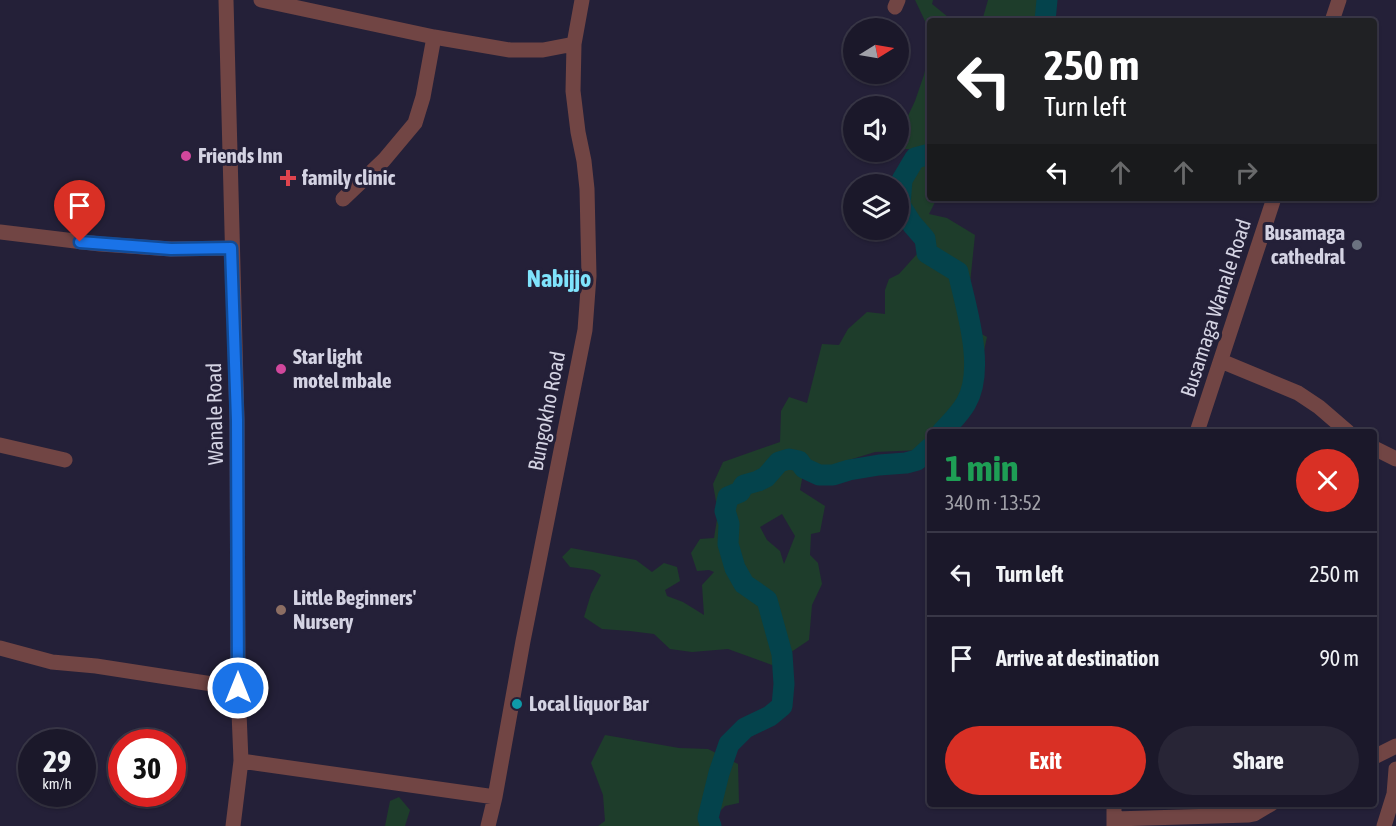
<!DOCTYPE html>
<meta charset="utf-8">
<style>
body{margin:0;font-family:"Asap Condensed",sans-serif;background:#282536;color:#f1f3f6;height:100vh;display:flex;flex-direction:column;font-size:22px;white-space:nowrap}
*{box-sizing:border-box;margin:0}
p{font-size:20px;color:#a0a0a8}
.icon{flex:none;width:33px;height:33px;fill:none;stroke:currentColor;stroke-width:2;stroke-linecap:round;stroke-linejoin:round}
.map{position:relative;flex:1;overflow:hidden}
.side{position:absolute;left:927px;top:429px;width:450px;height:378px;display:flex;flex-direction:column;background:#1b182a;border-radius:6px;box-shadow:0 2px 4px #0004,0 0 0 2px #393747}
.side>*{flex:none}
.guide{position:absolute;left:927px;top:18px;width:450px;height:183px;border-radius:6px;box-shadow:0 2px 4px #0004,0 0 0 2px #393747;background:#202124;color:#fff;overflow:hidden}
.needle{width:39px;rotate:79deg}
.fabs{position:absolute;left:843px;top:18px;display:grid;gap:12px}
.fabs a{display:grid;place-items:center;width:66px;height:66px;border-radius:50%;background:#1b182a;box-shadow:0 2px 4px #0004,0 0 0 2px #393747;font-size:30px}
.speed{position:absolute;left:18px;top:729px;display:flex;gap:12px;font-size:30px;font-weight:700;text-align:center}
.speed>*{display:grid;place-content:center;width:78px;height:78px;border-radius:50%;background:#1b182a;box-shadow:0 2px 4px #0004,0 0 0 2px #393747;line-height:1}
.speed small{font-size:15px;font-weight:400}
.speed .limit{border:9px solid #d22;background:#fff;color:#111}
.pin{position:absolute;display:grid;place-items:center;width:51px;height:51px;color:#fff;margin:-62px -26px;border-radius:50% 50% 50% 0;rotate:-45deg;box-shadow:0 0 6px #0007}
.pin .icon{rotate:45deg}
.me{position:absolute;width:66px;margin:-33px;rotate:0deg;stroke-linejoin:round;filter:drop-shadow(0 0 4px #0008)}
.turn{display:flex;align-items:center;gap:21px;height:126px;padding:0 18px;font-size:27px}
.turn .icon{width:78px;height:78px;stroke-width:2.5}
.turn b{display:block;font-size:42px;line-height:51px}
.lanes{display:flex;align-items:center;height:57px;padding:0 18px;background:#0003;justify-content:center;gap:30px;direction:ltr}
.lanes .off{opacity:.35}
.round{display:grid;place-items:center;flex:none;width:63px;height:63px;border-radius:32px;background:#282536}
.head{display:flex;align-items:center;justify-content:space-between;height:102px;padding:0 18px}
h1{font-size:36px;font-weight:700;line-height:45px;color:#1e9e55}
.action{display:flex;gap:12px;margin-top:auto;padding:12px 18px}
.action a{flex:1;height:69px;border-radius:36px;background:#d93025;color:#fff;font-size:24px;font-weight:700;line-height:69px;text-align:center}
.action a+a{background:#282536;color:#f1f3f6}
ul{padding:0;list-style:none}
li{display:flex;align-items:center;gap:18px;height:84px;padding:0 18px;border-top:2px solid #393747}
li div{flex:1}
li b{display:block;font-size:22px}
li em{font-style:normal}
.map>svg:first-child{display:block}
</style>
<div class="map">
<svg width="1396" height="826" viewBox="0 0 1396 826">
<rect width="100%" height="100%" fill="#242038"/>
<path fill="#1e3d2b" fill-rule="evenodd" d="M915,0h18l-1,4 21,17h-23v20l-5,-20z
M988,0h50l2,11 5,10h-63z
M930,45v104h-26l-5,-9v-5l16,-34 9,-26z
M930,156v42h7l-8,16 18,4 28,17 -6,58 -6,31 24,13 -12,55 -7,16 -18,24h-20v13l-8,5 -47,2 -72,22 -3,16 25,16 -5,26 -9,2 -1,21 8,8 4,21 -10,21 -3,35 -37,25 -44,-16 -36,3 -22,-3 -16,-15 -24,-3 -28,-2 -18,-12 7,-23 10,-19 -8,-5 -23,-3 -8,-10 9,-9 65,12 16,12 12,-9 13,4 3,14 -15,9 2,6 16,6 21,13 -2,-30 12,-13 -5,-2 -12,1 -6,-18 9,-14 14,-1 4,-25 -5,-29 10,-22 57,-20 1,-31 8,-14 18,6 15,-59 17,1 9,-16 19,-17 18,2v-24l4,-11 10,-5 18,-20 2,-16 -13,-15 -7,-12 -1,-27h-2l8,-21 16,-1zM782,514l13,22 -11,28 -4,-13 -13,-11 -7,-13z
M605,735l74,13 29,1 30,15 1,39 -14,3 -11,11 1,9h-117l7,-5 -2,-26 -12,-32z
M399,797l11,13 -5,16h-20l5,-25z"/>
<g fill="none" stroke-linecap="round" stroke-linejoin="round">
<path stroke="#04434c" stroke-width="21" d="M1045,21l2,-21
M930,154l-15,4 -13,22 -2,25 12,19 13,15 2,14 31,19c8,36 28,97 8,131 -6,11 -16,20 -24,29
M711,826l-3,-8 11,-45 10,-29 16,-16 25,-12 12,-10 2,-22 -2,-30 -15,-54 -23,-16 -9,-16 -7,-24 1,-20 -4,-13 3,-14 12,-5 4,-7 14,-4 8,-4 13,-15 10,-3 10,2 5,7 15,7h14l16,-5 30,-5 27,-2 11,-3 13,-12"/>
<path stroke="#714544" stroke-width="15" d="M226,0l11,421 1,267 3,73 -8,65
M261,0l173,37 76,13h33l31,-6
M895,7l3,-7
M1332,21l7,-21
M343,199l41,-39 31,-37 8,-26 11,-60
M0,232l100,12 71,5 61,-1
M1221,361l77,32 21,14 29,25
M1197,432l77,-234
M0,445l65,15
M1374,448l22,11
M0,648l52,14 44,4 142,22
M1374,757l22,-11
M241,761l254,36
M1114,804v22
M1114,819l135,-4 5,-1 17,-10
M488,826l7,-29 28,-156 62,-311 4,-54 -2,-87 -3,-28 -6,-29 -5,-41 1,-47 8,-44
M1384,826l10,-32 2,-25"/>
</g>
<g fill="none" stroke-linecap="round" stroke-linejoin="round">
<defs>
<path id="route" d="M80,242l91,7 60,-1 6,172 1,268"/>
</defs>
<use href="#route" stroke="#114b97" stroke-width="15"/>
<use href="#route" stroke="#1a73e8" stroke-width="10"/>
</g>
<g fill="#d1479c" stroke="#242038" stroke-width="2">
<circle cx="186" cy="156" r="6"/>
<circle cx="281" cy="369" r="6"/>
</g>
<path fill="#e0444e" stroke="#242038" stroke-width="2" d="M285 169h6v6h6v6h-6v6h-6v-6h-6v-6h6z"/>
<circle fill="#6b7280" stroke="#242038" stroke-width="2" cx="1357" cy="245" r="6"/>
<circle fill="#8d6e63" stroke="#242038" stroke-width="2" cx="281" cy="610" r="6"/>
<circle fill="#0f9aa8" stroke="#242038" stroke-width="2" cx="517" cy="704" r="6"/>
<g text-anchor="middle" stroke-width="6" stroke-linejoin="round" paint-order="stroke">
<g font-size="21" font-weight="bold" fill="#d4d3e3" stroke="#242038" text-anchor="start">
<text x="198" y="163">Friends Inn</text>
<text x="302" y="185">family clinic</text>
<text x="1345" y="240" text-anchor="end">Busamaga<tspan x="1345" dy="24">cathedral</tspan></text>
<text x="293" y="364">Star light<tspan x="293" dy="24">motel mbale</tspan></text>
<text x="293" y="605">Little Beginners'<tspan x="293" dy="24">Nursery</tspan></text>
<text x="529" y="711">Local liquor Bar</text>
</g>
<g font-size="21" fill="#d4d3e3" stroke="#242038">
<text transform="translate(1216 308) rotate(-72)" y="7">Busamaga Wanale Road</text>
<text transform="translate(547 411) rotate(-79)" y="7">Bungokho Road</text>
<text transform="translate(215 414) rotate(-91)" y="7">Wanale Road</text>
</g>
<g font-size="24" font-weight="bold" fill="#7fe3fc" stroke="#242038">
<text x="559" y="287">Nabijjo</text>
</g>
</g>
</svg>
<div class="fabs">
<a><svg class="needle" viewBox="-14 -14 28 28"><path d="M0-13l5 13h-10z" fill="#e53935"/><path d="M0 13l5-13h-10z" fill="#a0a0a8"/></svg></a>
<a><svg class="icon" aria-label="sound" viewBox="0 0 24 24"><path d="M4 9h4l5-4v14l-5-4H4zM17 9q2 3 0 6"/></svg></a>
<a><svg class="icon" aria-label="layers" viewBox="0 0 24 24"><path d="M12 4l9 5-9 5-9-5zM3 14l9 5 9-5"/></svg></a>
</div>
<div class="speed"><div>29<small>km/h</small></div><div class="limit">30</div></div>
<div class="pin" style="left:80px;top:242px;background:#d93025"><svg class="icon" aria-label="arrive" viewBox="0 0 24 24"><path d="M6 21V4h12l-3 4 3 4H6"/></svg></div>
<svg class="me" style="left:238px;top:688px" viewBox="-20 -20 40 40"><circle r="17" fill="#1a73e8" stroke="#fff" stroke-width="3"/><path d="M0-11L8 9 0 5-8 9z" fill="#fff"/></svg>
<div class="guide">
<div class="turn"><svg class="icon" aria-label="left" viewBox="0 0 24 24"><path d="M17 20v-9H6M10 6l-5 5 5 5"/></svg><div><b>250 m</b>Turn left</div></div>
<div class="lanes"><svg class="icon" aria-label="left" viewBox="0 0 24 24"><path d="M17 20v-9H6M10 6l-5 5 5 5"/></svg><svg class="icon off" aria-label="ahead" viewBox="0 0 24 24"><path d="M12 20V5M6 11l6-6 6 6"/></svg><svg class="icon off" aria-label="ahead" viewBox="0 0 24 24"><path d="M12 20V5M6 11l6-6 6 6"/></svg><svg class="icon off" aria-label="right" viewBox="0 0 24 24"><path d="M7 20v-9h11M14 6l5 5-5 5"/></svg></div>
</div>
<section class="side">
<div class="head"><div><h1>1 min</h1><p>340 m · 13:52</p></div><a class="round" style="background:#d93025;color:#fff"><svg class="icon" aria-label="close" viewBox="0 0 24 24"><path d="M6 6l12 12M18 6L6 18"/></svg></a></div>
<ul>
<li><svg class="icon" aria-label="left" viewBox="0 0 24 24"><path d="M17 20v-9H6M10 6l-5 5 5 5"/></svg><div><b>Turn left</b></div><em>250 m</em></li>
<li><svg class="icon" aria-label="arrive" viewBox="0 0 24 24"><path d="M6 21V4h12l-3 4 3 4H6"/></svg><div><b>Arrive at destination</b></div><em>90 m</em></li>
</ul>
<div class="action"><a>Exit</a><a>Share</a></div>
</section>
</div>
